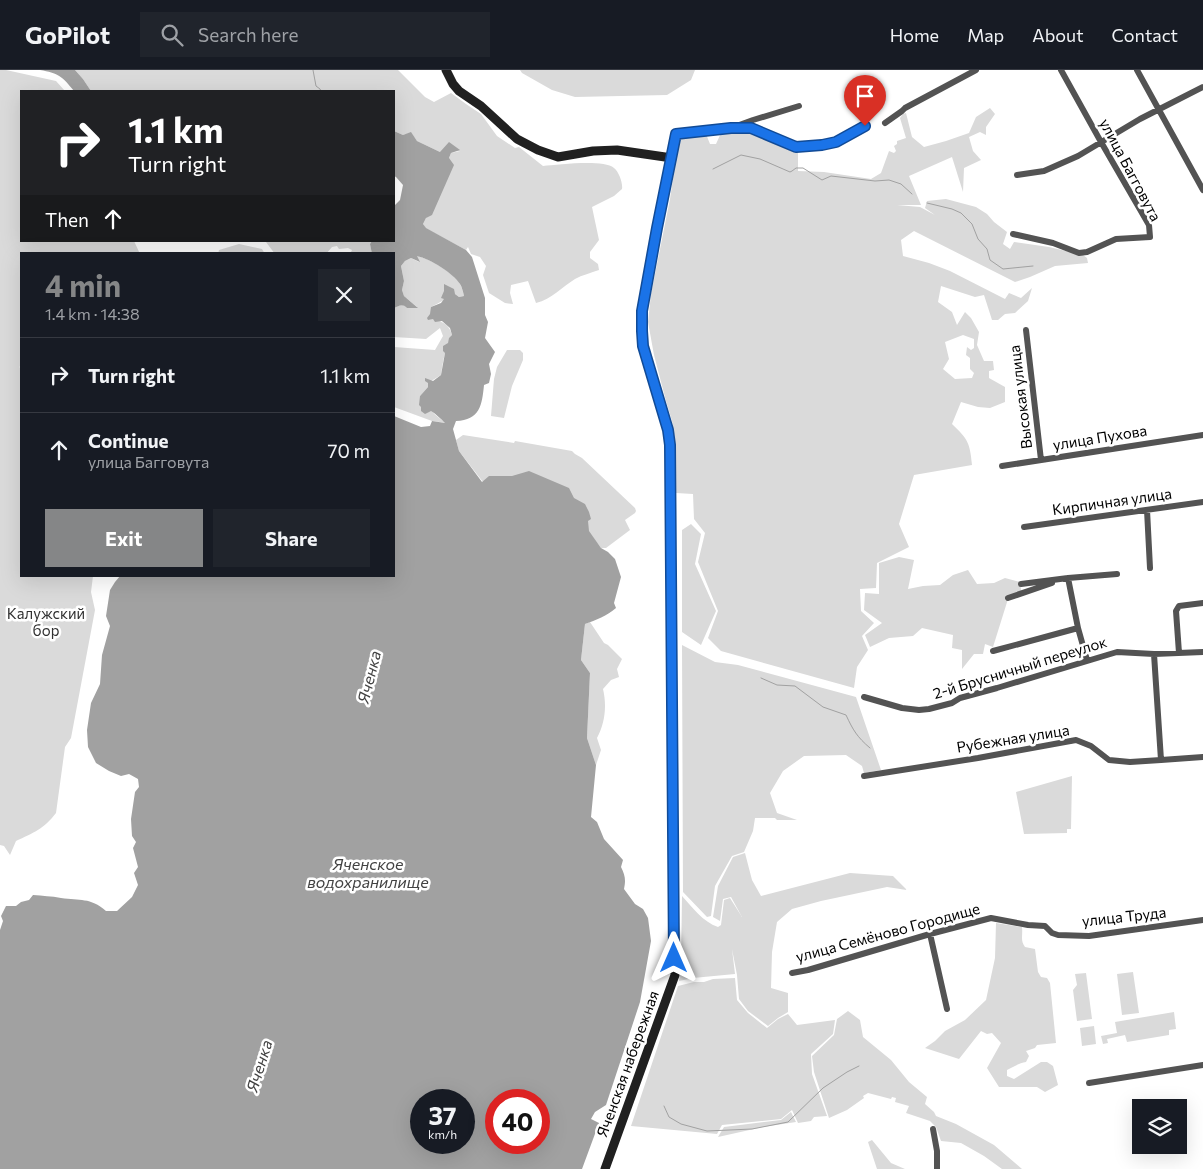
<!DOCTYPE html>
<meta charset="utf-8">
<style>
body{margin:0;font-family:Commissioner,sans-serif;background:#20242c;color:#f1f3f6;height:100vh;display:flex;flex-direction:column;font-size:19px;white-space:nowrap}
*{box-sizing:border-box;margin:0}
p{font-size:16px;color:#9ea1a6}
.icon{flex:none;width:28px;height:28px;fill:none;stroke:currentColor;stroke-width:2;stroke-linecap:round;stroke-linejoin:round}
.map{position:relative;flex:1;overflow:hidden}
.panel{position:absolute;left:20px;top:182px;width:375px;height:325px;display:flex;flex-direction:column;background:#171b24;border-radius:0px;box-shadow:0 5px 20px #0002}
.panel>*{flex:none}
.guide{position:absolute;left:20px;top:20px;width:375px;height:152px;border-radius:0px;box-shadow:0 5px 20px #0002;background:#202124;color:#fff;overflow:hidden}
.controls{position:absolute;left:1132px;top:1029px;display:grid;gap:10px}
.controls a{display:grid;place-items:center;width:55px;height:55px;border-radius:0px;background:#171b24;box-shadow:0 5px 20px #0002;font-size:25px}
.speed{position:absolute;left:410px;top:1019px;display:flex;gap:10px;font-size:25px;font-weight:700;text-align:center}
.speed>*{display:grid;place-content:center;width:65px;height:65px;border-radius:50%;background:#171b24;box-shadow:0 5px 20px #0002;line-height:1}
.speed small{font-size:12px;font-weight:400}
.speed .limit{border:8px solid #d22;background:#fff;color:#111}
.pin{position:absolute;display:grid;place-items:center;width:42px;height:42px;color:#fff;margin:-51px -21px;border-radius:50% 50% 50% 0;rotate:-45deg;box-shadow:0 0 5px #0007}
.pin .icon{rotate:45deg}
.me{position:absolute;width:55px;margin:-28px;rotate:0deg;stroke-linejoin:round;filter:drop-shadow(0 0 4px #0008)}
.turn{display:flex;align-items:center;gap:18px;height:105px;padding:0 25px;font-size:22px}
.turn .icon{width:65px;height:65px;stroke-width:2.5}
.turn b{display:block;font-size:35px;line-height:42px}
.then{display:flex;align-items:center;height:48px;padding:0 25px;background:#0003;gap:10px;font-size:19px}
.round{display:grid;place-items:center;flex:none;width:52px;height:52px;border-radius:0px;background:#20242c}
.summary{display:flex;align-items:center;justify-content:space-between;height:85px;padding:0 25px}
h1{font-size:30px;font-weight:700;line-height:38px;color:#858687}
.button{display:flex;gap:10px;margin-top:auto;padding:10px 25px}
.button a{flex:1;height:58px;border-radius:0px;background:#858687;color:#fff;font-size:20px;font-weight:700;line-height:58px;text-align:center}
.button a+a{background:#20242c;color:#f1f3f6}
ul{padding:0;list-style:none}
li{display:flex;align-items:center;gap:15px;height:75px;padding:0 25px;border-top:1px solid #363941}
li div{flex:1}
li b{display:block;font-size:19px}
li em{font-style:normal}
header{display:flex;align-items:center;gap:30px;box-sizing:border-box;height:70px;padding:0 25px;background:#171b24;border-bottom:1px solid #363941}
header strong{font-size:24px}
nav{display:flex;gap:28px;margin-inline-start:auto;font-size:18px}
.search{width:350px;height:45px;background:#20242c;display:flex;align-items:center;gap:12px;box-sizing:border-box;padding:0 18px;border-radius:0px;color:#9ea1a6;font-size:19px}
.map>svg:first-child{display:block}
</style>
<header>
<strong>GoPilot</strong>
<div class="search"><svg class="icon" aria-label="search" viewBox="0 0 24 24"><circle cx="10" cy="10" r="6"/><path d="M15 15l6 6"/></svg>Search here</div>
<nav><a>Home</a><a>Map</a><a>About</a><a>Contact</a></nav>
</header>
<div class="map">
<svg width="1203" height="1099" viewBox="0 0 1203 1099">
<rect width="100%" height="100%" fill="#fff"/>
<path fill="#dadada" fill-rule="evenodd" d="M0,0h6l50,11 9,10h-44v150h113l6,13h-119v112l-2,1 2,1v208h72l-2,16 4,18 -24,128 -6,9 -9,66c-12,16 -23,20 -40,28l-6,14 -6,-9 -4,-1z
M75,0h323l27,27 9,5 17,-9 15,11 15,10 16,22 18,12 4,-1 24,19c15,-1 60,-7 71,2 5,4 9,15 8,21l-8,7 -22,11 7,33 -9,12v6l8,6 1,6c-8,3 -17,5 -24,9 -13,8 -23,20 -39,24l-8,-22 -17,4 -1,8 3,11 -8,-1 -16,-10 -6,-18 3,-9 -6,-9 -9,-3 -3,-7 -2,3 -41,-22 -2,-4 3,-6 25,-65 9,-2 -20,1 -23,-11 -6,-8 -8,2 -9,-4v-40h-303l-8,-12z
M520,0h175l-4,10 -24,15 -92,2 -23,-7 -30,-17z
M990,38l5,6 -9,13v8l-6,-3 -11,5 4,14 8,9 -17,8 -1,24 -11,-35 -43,19 12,29h-24l23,2 15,8 -10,-7 2,-7 19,-2 30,8 11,7 7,8 13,10 -4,12 7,5 4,-7 35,5 34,8 4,3 1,5 -33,3 -25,11 -15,5 -101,-51 -13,9 2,16 26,7 21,8 55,28 4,-6 12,5 11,-10 -4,13 -13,12 -10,1 -7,6h-6l-8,-25 -9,2 -34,-11 -3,16 14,10 5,13 8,-13 6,6 8,14 -2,13 7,16h9l1,9 -5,1v7l16,9v15l-15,6 -12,-1 -17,-5 -9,22c16,15 18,19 20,41l-58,10 -15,49 10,23 -32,16 -1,25 -16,1 1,22 13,12 -12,13 6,14 -11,17 -3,21 -133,-37 -13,-13 10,-27 -20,-49 7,-29 -11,-14 -1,-25 -17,-1 -1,-54 -3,-18 -6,-20 -12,-46 -6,-33 3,-28 19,-95 9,-63 27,-2 4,10h6l5,-11 29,-2 31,13 17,8v19l26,1 47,7 10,-6 8,-22 5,2 2,-2 -2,-5 3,-2v-3l9,-3 -6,-20 3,-4 3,-1 6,24 12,10 22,-6 23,-8 7,-16zM963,265l11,4v9l-3,2 -4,-3 -1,8 4,3v11l4,4 -2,5 -17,1 -12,-10 6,-10 -4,-17z
M265,171h107l-2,3 2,10h-22l2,-4 -4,-2 -9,1 -2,-3 -5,1 -6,7h-51l-9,-12z
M239,174l23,5 3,5h-47l1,-4z
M416,185c13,4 37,17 44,29 2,4 3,8 4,12l-5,1 -4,-3c-9,4 -15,9 -24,13l2,12c10,3 16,5 19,16 -7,13 -9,26 -11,40l-13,8v4l-8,9c8,11 15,21 27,27l-15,-2 -38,-14v-60l41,3 8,-14 -3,-8 -14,11 -32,-2v-29c5,-3 9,-5 13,0l10,-1 -13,-11 -2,-6 2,-9 -3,-15 4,-5 6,-3 8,4z
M507,280h13l3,3v7l-11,26 -8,32 -13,-2 3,-37 3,-12z
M463,365l51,8 1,-2 57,10 3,3 7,4 53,50 1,3 -1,2 -10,7 5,10 -24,18h-5l-13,-17 -105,-49 -24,-31 -3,-11z
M691,454l10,10 -6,30 21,47 -15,34 -19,-13v-102z
M899,487l15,3 -6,29 15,-3 17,-1 13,-10 15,-5 9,14 17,-1 11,-5 15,4 2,13 -14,4 -15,48 -8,-3 -2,10h-9l-12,15v-19l-10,-2 1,-13 -31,-7 -9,8 -24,2 -19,9 -5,-12 17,-12 -18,-13 1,-17 14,1v-31z
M590,552l14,21 4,2 14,14 -5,10 2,8 -8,3 -8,9c4,17 2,34 -6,49l4,12 -5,15 -9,-27 3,-65 -9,-13 4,-36z
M682,575l33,17 23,3 118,32 25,73 -17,3 -2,-7 -16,-11 -42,1 -21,15 -13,22 7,20 20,7h-20l-2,-2h-20l-2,13 -9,21 -12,4 -17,30 -4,30 -4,1 -24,-25z
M1072,706l-1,53h-4v4l-43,1 -8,-42z
M745,783l7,27 9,16 89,-23 43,3 14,14 -20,-3 -66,14 -29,8 -15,13 -5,30 -1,36 17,5v19l-10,6 -10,8 -20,-15 -9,-12 -2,-24 -5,-26 3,25 -42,4 -14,3 2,-17 1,-68c10,11 21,26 36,31l3,-2 3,-25 6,-2 12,19 -11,-20 -8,2 -3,22 -7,-4 5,-31 15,-29z
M996,853l26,4c1,9 -2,13 3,20l10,2 3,23 3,5 6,1 3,5 6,60 -19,2 -2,3 -9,3 3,5 -3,6c-7,1 -13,5 -19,8v6l7,3 27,-17h6l6,4 5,19 -13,7 -8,-5h-38l-12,-19 14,-25 -9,-10 -5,1 -6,-3 -22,28 -34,-11 10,-7 10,-10 20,-11 21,-20 9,-42z
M1133,902l6,41 -17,2 -5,-41z
M1086,903l6,46 -15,2 -4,-31 4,-5 -2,-11z
M735,908l2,22 11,13 19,15 11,-9 10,-5 9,11 38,-5 -2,14 -22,20 1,20 15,42 -13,1 -3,4 -13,2 -6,-13 -11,9 -59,6 -5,9 -86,-8 47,-140 16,-4h10l9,-3z
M848,941l12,9 3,17 28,23 18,22 18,15 -2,7 9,8 2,4 20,8 38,21 28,24h-20l-18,-13 -23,-13 -20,-2 -5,-14 -6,-6 -24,-8 3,-7 -14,-4 1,-4 -4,-1 -1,2 -23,-6 -5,3 1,2 -17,12 -18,8 -15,-46 -2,-16 22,-21 3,-16z
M1174,942l2,17 -7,1v5l-42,7 -2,-7 -18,4 1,4 -5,1 -2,-8 16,-3 -2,-11z
M1094,956l2,18 -14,2 -2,-18z
M791,1042l5,10 -33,5 -45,10 6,-10 57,-7z
M872,1070l19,23 14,6h-28l-9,-27z"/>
<path fill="#a1a1a1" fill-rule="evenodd" d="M40,0h35l8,9 8,12h-17c-12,-15 -16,-18 -34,-21z
M394,61l9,4 8,-3 6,9 23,11 9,-10 11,8 -9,3 -2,5 5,7 -22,50 -6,3 -3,6 3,4 40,22 6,7 13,41v17l3,7 -3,16 10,14 -6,12 2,10 -2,9 -5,2c-2,20 -4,35 -28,36l-3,8 6,22 23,31 7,-6h23l17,-5 40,17 5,10 11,6 4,8 2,7 -3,2 1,10 12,17 7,4 7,7 6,18 -7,26 2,5c-9,8 -20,12 -31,16l-4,36 9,13 -3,65 9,27 -5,52 6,5 7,17 19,21 -2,7c4,8 5,13 3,22l11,15 8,5 5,9 3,23 -11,61 -34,103 -11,7 -4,7 8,4 -17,46h-582v-239l3,-9 -2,-5 5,-10h10l5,-4 8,-2 4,-5c10,1 18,1 28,3 19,3 29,-1 45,13h11l15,-14 6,-12 -4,-12 4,-6 -5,-19 3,-6 -4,-6 -1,-17 4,-27 4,-5 -1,-8 -9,-5 -8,2 -12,-5 -13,-8 -8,-16 -1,-17 4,-27 9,-19 2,-29 8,-29 -4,-10 4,-26 5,-8 5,-6h274v-160l27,11 9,-1 2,-5 13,2c-4,-4 -9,-9 -14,-12l-6,3 -4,-3v-4l-2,-2 1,-9 8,-9v-4l-3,-2v-3l8,3 8,-6 4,-22 -2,-2v-5l5,-3 1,-5 3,-3 -2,-7 -8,-7 -7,1 -2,-3 -5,1 -1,-2 3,-4 1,-7 10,-4 3,-4 -3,-1 3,-7v-7l10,5 1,5 4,3 5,-1c-1,-4 -2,-9 -4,-12 -7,-11 -30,-25 -43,-28l3,6 -9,-4 -6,3 -4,5 3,15 -2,9 2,6 14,12h-11c-5,-5 -8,-2 -13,0v-54h-22l-2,-10 2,-3h22v-35l6,-6 3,-15 -7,-8 -2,-1zM421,1030h43v42h-43zM496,1030h43v42h-43z"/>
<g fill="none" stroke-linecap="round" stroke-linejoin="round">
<path stroke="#a1a1a1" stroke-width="1" d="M313,0l3,16 4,3 1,2
M713,99l28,-14 19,4 30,13 2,-1 4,-3h7l19,12 9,-4 44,5 14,-1 12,4 11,10
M927,133l25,6 9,4 11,11 6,15 9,10 3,11 13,9 30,-3
M761,608l16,7 18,1 28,21 23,8c7,15 11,22 24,33
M664,1036l5,11 12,7 26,7 45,-2 36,-7 35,-34 24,-16 12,-6"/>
<path stroke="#535353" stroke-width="6" d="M1137,0l66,120
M885,53l17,-12 3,-3 71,-38
M737,58h14l45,19 26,-2 14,-3 29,-16
M672,88l4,-24 55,-6 22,-8 46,-14
M1017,105l27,-4 34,-15 62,-37 63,-32
M1013,164l40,9 26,10 8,-1 29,-13 34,-2 -1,-12 -48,-83 -40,-72
M1026,260l15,130
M1002,396l201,-31
M1147,440l3,58
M1024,457l179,-25
M1064,509l4,-1 49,-4
M1021,514l47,-6 10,50 9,32
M1008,528l44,-15
M993,581l85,-23
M1179,583l-3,-42 3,-5 24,-3
M1154,584l7,106 42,-3
M864,627l38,11 17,2 10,-1 23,-6 8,-5 37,-10 120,-36 37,2 49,-2
M864,706l114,-18 98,-18 15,6 18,14 21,2 31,-2
M930,864l17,75
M792,903l16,-3 122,-36 61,-16 37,7 17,1 7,7 6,2 31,1 114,-16
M1089,1013l114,-18
M933,1059l4,22v18"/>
<path stroke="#202020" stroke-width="9" d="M446,0l7,14 6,7 22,15 36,33 21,11 20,7 35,-6 24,-1 55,8 -15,71 -15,82v20l1,15 25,84 2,15 5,530 -70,194"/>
</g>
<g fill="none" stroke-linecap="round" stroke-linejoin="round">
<defs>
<path id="route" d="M674,888l-4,-513 -2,-15 -25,-84 -1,-15v-20l15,-83 19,-94 55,-6h20l45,19 26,-2 14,-3 29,-16"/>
</defs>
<use href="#route" stroke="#114b97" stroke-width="12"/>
<use href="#route" stroke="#1a73e8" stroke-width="9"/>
</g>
<g text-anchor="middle" stroke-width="5" stroke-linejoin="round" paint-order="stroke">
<g font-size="15" fill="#000" stroke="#fff">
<text transform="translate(1130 100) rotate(62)" y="5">улица Багговута</text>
<text transform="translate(1021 327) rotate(-97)" y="5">Высокая улица</text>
<text transform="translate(1100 368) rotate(-9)" y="5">улица Пухова</text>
<text transform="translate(1112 432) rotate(-8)" y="5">Кирпичная улица</text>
<text transform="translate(1020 598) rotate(-17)" y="5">2-й Брусничный переулок</text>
<text transform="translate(1013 669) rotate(-9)" y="5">Рубежная улица</text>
<text transform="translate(1124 847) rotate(-6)" y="5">улица Труда</text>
<text transform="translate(888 863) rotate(-15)" y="5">улица Семёново Городище</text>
<text transform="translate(628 994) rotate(-70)" y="5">Яченская набережная</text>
</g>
<g font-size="15" fill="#313131" stroke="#fff">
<text x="46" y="549">Калужский<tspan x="46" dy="17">бор</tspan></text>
</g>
<g font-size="16" font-style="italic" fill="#424242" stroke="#fff">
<text transform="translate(369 607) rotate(-76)" y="6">Яченка</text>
<text x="368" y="800">Яченское<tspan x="368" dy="18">водохранилище</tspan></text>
<text transform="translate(259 996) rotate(-73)" y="6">Яченка</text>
</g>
</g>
</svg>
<div class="controls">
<a><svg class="icon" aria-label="layers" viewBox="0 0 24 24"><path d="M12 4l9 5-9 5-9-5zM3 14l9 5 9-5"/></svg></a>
</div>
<div class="speed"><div>37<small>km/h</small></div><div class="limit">40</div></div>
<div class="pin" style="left:865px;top:56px;background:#d93025"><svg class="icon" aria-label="arrive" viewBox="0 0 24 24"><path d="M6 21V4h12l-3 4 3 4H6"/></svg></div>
<svg class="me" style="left:674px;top:888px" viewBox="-20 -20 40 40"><path d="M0-17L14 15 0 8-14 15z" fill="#1a73e8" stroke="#fff" stroke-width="4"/></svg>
<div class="guide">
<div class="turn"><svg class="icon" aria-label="right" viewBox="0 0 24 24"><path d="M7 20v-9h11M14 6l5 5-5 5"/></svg><div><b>1.1 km</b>Turn right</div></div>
<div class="then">Then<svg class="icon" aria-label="ahead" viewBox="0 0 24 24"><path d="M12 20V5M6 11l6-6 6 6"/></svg></div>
</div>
<section class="panel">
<div class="summary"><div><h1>4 min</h1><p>1.4 km · 14:38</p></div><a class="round"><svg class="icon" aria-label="close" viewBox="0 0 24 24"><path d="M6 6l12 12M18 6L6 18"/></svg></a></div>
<ul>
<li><svg class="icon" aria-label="right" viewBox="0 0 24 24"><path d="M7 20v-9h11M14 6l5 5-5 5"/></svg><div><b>Turn right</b></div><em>1.1 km</em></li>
<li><svg class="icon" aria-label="ahead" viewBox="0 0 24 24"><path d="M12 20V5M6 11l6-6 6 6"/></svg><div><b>Continue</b><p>улица Багговута</p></div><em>70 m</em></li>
</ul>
<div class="button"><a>Exit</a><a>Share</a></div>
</section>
</div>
